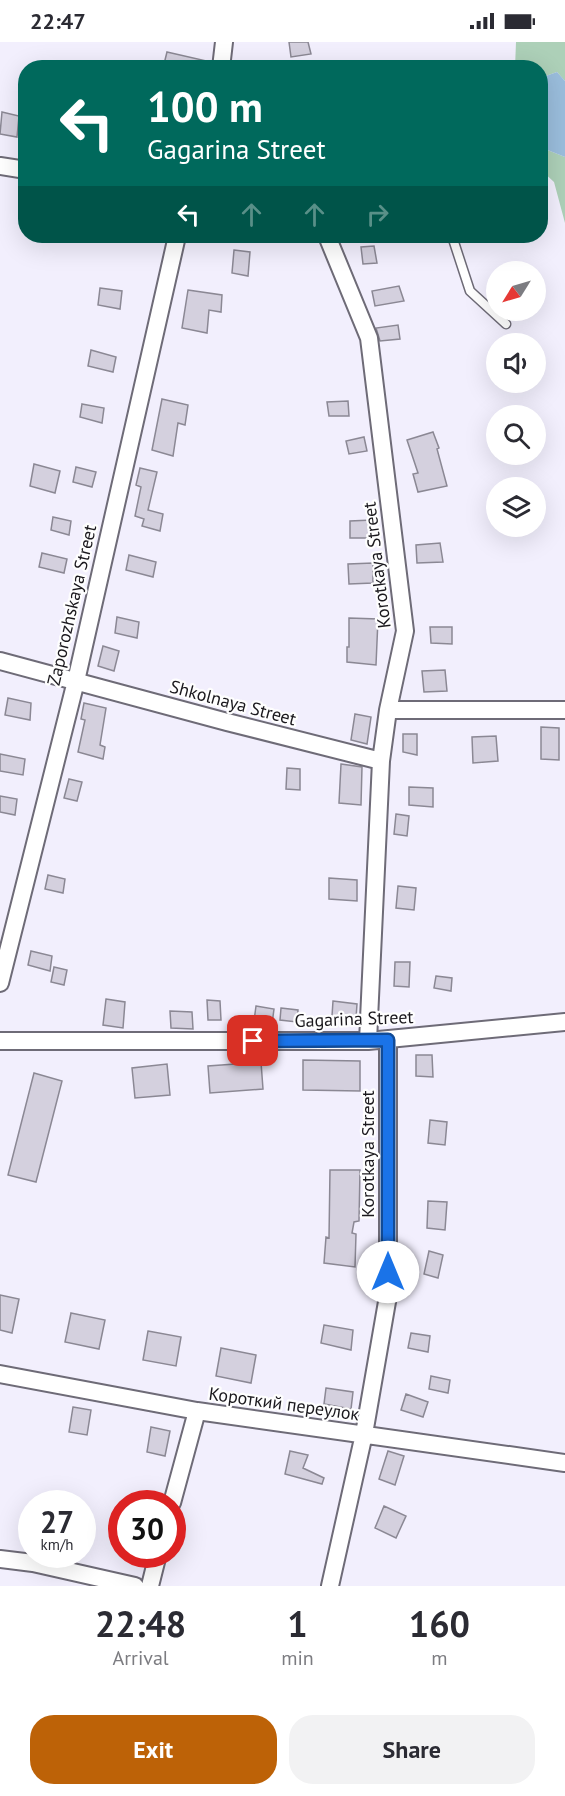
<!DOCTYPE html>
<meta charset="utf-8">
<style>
body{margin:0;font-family:"PT Sans",sans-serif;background:#f2f2f3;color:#2b2b33;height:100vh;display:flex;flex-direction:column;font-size:22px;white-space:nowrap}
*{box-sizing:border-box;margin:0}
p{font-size:20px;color:#7c7c81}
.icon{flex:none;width:33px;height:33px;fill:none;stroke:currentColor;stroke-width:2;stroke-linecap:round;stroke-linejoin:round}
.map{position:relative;height:1544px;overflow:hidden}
.drawer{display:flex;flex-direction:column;background:#fff;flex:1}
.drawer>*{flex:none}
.hud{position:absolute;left:18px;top:18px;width:530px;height:183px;border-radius:24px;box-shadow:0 6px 24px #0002;background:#00695c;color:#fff;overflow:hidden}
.needle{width:39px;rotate:233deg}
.tools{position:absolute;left:486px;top:219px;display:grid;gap:12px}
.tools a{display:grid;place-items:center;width:60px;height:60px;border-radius:50%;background:#fff;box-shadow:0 6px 24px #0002;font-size:30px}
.speed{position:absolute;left:18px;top:1448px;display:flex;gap:12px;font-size:30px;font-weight:700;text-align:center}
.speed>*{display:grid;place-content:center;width:78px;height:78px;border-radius:50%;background:#fff;box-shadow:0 6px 24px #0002;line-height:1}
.speed small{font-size:15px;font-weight:400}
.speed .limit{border:9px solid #d22;background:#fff;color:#111}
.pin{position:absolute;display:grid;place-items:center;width:51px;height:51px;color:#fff;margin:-26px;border-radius:12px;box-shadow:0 3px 9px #0006}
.me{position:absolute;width:66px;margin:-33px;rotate:0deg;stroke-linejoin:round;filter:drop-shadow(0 0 4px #0008)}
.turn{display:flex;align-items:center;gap:21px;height:126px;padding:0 30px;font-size:27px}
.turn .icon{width:78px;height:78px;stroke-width:2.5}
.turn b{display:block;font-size:42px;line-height:51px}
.lanes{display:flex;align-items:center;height:57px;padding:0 30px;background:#0003;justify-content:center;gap:30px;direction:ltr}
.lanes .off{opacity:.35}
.eta{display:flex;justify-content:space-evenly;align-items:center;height:102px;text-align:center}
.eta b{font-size:36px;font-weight:700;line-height:42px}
.cta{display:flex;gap:12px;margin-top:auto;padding:12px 30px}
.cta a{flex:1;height:69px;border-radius:24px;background:#bd6207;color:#fff;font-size:24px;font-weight:700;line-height:69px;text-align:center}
.cta a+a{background:#f2f2f3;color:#2b2b33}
.status{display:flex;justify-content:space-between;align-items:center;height:42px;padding:0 30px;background:#fff;direction:ltr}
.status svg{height:16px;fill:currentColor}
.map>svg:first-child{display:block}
</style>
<div class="status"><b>22:47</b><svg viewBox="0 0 49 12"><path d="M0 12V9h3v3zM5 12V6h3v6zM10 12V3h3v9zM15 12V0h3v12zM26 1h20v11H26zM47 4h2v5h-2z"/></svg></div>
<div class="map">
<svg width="565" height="1544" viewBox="0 0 565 1544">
<rect width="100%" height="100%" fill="#f2effd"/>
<path fill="#add0b8" d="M516,0h49v39l-8,-9 -14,5 -3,9v-18h-25z
M540,105l25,10v66l-11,-41 -14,-13z"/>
<path fill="#9abddc" d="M557,30l8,9v76l-25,-10v-61l3,-9z"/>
<path fill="#d4d0de" stroke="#8b8894" stroke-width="1.5" d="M289,0h19l3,12 -20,3z
M167,10l44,10v6h-48z
M2,70l17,4 -2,21 -17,-3z
M374,204l3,17 -14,1 -2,-17z
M234,208l16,2 -2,24 -16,-3z
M399,244l5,15 -29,5 -3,-15z
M100,246l22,3 -2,18 -22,-4z
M188,248l34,5 -1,17 -12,-2 -2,23 -25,-5z
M398,283l2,14 -20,2 -4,-13z
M91,308l25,7 -3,15 -25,-6z
M162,357l26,6 -3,20 -7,-2 -5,33 -21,-6z
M348,359l1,15h-20l-2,-14z
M82,362l22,4 -2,15 -22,-6z
M433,390l6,16 -2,1 10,37 -29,6 -5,-18 5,-1 -11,-33z
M364,395l3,14 -18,3 -3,-13z
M34,422l26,7 -5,22 -25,-7z
M76,425l20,5 -4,15 -19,-5z
M140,426l17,4 -9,38 15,4 -3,17 -18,-5 2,-7 -9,-3 6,-29 -5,-2z
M53,475l18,4 -2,14 -18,-5z
M372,478l1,18h-23v-17z
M440,501l3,19 -26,1 -1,-18z
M42,511l25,6 -3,14 -25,-6z
M129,513l27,7 -3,15 -27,-7z
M373,521v20l-24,1 -1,-20z
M117,575l22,5 -2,16 -22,-5z
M349,576l29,1 -2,46 -29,-3v-15h2z
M430,585h22v17l-21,-1z
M103,604l16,5 -5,20 -16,-5z
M445,628l2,21 -23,1 -2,-21z
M8,656l23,5 -1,17 -25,-5z
M84,661l22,5 -6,37 5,2 -2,12 -25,-7 7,-32 -4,-1z
M355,672l16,3 -4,27 -16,-4z
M541,685l18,1v32l-18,-1z
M403,692h14v21l-14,-3z
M496,694l2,25 -25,2 -1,-26z
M0,712l25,5 -2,16 -23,-4z
M341,722l21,3 -1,38 -22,-2z
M287,726l13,1v21l-14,-1z
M69,737l13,3 -5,19 -13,-3z
M409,745l24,1v19l-24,-2z
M0,754l17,3 -2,16 -15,-3z
M396,772l13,2 -2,20 -13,-2z
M48,833l17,4 -2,14 -18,-4z
M329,836l28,2v21l-28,-2z
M398,844l18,2 -2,22 -18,-2z
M31,909l21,5 -2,15 -22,-6z
M395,920h15l-1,25 -15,-1z
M54,925l13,3 -3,15 -13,-3z
M436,934l16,2 -1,13 -17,-3z
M106,957l19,3 -2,26 -20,-3z
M207,958l13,1 1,19h-13z
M333,959l24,3 -1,14 -24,-2z
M256,964l18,3 -2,15 -18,-3z
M281,966l17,2 -1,12 -17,-2z
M170,969l22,1 1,17 -22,-1z
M416,1013h16l1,22 -17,-1z
M303,1018l57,1v30l-57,-1z
M261,1020l2,27 -53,4 -2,-27z
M167,1022l3,31 -35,3 -3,-30z
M34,1031l28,8 -26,101 -28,-7z
M430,1078l17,2 -2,23 -17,-2z
M330,1128h30l-1,51 -5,1 -2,11 4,1 -1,33 -31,-4 2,-26 3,1z
M428,1159l19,1 -2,28 -18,-2z
M429,1209l14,4 -5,23 -14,-4z
M0,1253l19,4 -7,34 -12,-3z
M71,1271l34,7 -6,29 -34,-7z
M324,1283l29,5 -2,20 -30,-7z
M148,1289l33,6 -5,29 -33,-6z
M411,1291l19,3 -2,16 -20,-4z
M221,1306l35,7 -5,28 -35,-7z
M431,1334l19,4 -2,13 -19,-4z
M326,1346l27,4 -2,17 -27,-5z
M406,1352l22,8 -5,15 -22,-7z
M73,1365l18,3 -4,25 -18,-3z
M151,1385l19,4 -5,25 -18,-4z
M290,1409l18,4 -5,13 21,10 -2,6 -37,-10z
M388,1409l16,5 -9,29 -16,-6z
M384,1464l22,10 -10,22 -21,-10z"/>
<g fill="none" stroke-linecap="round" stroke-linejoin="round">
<defs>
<path id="lane" d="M452,194l18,55 36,33"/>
<path id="street" d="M221,26l3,-26
M0,124l26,4
M327,194l42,102 36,293 -17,79 -7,51 -13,280
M0,619l227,61 154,39
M388,668h177
M0,941l76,-302 101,-445
M0,999h368l197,-19
M0,1332l197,37 368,52
M172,1461l25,-92
M0,1517l33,4 102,23
M150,1544l8,-32
M330,1544l34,-152 24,-138v-257"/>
</defs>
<use href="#lane" stroke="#6e6b77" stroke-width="11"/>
<use href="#street" stroke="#6e6b77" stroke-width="20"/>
<use href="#lane" stroke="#fff" stroke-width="8"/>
<use href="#street" stroke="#fff" stroke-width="16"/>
</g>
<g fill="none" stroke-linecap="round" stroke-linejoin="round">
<defs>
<path id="route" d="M253,999l135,-1v232"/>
</defs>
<use href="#route" stroke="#114b97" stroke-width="15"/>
<use href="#route" stroke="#1a73e8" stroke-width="10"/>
</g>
<g text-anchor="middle" stroke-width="4.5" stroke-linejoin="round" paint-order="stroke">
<g font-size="18" fill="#1a181d" stroke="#fefefe">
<text transform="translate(377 523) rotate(-97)" y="6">Korotkaya Street</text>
<text transform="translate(72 563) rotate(-77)" y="6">Zaporozhskaya Street</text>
<text transform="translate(233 661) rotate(15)" y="6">Shkolnaya Street</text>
<text transform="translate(354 977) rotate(-2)" y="6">Gagarina Street</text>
<text transform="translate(368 1112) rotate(-90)" y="6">Korotkaya Street</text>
<text transform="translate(284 1362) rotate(8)" y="6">Короткий переулок</text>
</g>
</g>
</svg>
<div class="tools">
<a><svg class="needle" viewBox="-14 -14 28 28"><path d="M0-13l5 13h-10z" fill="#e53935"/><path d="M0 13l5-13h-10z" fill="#7c7c81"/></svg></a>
<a><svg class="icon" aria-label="sound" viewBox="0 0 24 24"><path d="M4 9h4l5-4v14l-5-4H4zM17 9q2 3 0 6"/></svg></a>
<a><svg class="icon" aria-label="search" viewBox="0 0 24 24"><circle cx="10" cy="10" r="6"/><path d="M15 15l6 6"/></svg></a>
<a><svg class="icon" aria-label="layers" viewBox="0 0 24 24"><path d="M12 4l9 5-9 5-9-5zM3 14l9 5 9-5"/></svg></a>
</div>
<div class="speed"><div>27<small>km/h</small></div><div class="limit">30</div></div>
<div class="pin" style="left:253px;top:999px;background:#d93025"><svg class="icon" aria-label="arrive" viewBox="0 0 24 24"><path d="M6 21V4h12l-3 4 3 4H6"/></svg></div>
<svg class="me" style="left:388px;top:1230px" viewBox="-20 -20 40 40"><circle r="19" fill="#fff"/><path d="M0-13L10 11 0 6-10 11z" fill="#1a73e8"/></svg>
<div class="hud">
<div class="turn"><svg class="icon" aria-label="left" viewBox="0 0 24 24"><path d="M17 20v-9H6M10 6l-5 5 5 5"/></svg><div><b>100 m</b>Gagarina Street</div></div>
<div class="lanes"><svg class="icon" aria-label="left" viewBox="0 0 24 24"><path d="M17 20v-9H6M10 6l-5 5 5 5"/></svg><svg class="icon off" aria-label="ahead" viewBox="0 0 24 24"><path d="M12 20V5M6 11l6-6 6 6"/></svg><svg class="icon off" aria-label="ahead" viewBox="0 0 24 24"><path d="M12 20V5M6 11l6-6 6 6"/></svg><svg class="icon off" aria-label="right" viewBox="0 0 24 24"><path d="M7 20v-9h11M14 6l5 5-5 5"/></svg></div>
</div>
</div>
<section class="drawer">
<div class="eta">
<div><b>22:48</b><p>Arrival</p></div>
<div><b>1</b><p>min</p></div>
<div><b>160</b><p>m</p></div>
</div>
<div class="cta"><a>Exit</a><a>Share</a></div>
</section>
